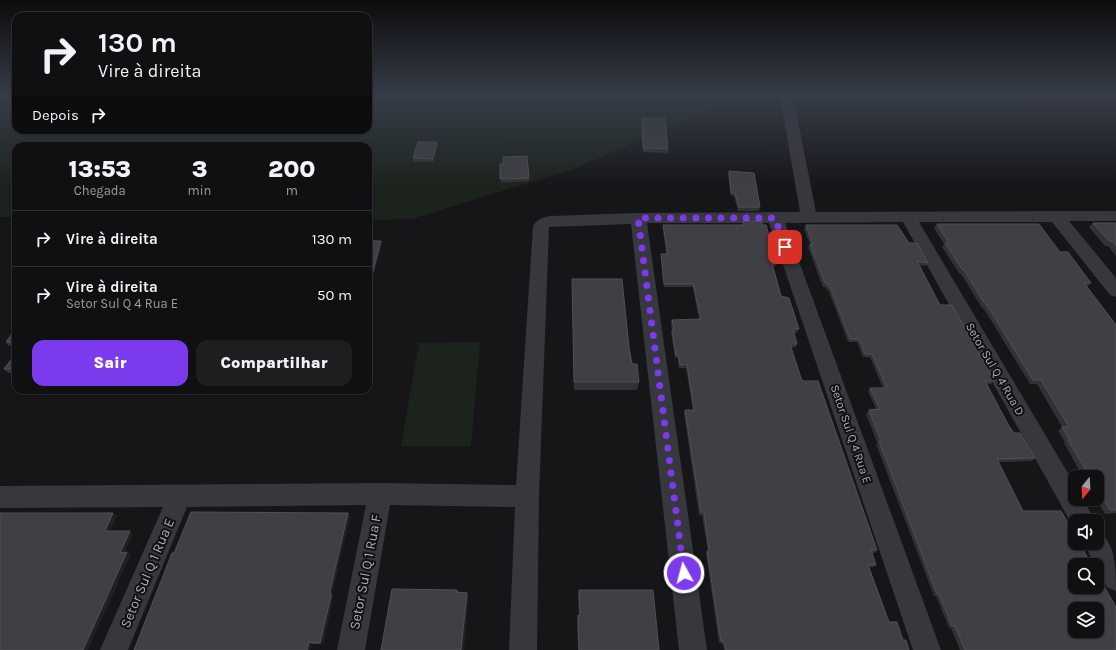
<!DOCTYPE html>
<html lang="pt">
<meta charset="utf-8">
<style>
body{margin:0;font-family:Karla,sans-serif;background:#1e1e20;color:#f1f3f6;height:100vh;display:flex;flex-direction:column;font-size:15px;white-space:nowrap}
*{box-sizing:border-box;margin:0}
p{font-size:13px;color:#9c9d9f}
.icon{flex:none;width:22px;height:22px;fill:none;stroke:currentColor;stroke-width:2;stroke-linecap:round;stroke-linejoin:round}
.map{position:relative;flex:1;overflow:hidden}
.details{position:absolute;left:12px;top:142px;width:360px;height:252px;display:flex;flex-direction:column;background:#101012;border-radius:12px;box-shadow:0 1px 3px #0004,0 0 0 1px #303032}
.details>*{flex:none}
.top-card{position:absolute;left:12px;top:12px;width:360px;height:122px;border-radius:12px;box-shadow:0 1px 3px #0004,0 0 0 1px #303032;background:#101012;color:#f1f3f6;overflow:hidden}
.needle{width:26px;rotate:198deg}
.buttons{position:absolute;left:1068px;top:470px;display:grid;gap:8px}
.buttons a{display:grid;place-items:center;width:36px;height:36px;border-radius:8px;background:#101012;box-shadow:0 1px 3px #0004,0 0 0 1px #303032;font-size:20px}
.pin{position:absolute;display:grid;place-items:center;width:34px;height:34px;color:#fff;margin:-17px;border-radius:8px;box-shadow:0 2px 6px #0006}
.me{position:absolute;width:44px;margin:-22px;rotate:353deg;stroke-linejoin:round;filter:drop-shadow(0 0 3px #0008)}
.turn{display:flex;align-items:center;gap:14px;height:84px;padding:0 20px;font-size:18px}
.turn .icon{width:52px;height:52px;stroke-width:2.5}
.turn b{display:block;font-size:28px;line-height:34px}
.then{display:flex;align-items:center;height:38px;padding:0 20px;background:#0003;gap:8px;font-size:15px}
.eta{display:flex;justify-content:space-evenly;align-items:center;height:68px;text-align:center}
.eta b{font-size:24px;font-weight:800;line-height:28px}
.primary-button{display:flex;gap:8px;margin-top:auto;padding:8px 20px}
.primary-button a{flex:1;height:46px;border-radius:12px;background:#7c3aed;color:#fff;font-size:16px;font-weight:800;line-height:46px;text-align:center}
.primary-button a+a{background:#1e1e20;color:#f1f3f6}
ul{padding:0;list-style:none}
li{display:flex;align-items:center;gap:12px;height:56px;padding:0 20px;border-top:1px solid #303032}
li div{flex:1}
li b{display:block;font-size:15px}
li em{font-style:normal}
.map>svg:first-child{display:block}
</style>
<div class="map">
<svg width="1116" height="650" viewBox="0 0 1116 650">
<rect width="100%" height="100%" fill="#161618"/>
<path fill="#1c231d" d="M0,96h16v34h352v-34h376l-171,73 -161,50 -44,1v-74h-352v71h-16z
M480,342l-9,104h-70l18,-103z"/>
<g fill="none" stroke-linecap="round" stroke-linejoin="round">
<path fill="#37383d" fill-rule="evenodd" d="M780,96h13l23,116 300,-1v10h-47l47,57v19l-6,-2 -58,-73h-133l156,263v14h8l12,22h-20v9l-172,-308 -118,1 156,427h-28l-144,-427h-122l60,427h-28l-48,-426 -82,3 -10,269 -2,154h-28l6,-143 -125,-2 -25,145h-28l29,-145 -179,2 -59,143h-28l63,-143 -163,1v-22l380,-3 136,2 17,-259c4,-7 9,-8 17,-10l88,-3 162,-1z
M1097,531c19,10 19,39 19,60l-9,-4 -10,-18v-4h-2l-11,-22h13z"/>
</g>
<path fill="#323236" d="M642,118l26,31v4l-25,-1z
M437,142l1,4 -4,16h-21v-4z
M527,156l2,25 -28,2 -1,-19h3z
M729,171l31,36 -1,4h-21l-4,-15h-3l-3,-21z
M743,221l19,4 15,38 -1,3h-3l8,30 18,33 -2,4h-3l3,11 -1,3 -5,1 10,30 76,172 -2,3h-4l5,12 -3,2h-4l20,55 14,18 6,10h-185l-1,-6 -4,-1 -13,-90 2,-2 -6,-36h-3l-15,-102 1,-3h8l-7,-42h-7l-1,-10h-3l-4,-25 1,-3 -1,-7 1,-3 27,-1 -6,-32h-29l-3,-29v-4h5l-3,-25v-4h79z
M1093,223h23v33l-8,-10h-3l-16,-19z
M937,224l123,28 31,31 -4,4 29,38v188l-11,1 -9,-15h1v-22h-14l-19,-34 1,-1 -7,-11 4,-4 -25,-43h-7l-46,-75 -2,-1 -21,-34 -2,-1 -17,-26 2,-3 -10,-16z
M806,225l103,18 19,20 -2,3 -7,-1 21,40 54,76 -3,3h-4l22,42 5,7 21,25 -3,3 -34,1 25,49 93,139h-156l-9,-22h-2l-13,-32h-2l-58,-152 1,-2 -11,-28 3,-4 7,-1 -8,-18 2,-3h13l-13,-31h-7l-6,-15h-9l-19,-50 -4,-5h-2l-15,-40 2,-3 -6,-15z
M572,279l57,68 3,17 7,18 -2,8h-63z
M16,328v18h-7l-3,-4z
M16,353v20h-8l-4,-4z
M350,516l-18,77 1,5 -10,46h-12l-1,6h-176l40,-97z
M579,590l80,60h-81l-1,-29 1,-6h1l-1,-19z"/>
<path fill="#212124" d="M437,142l1,4 -4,16 -1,-3z
M381,241l1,3 -14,53v-7z
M113,513l4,3 -9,18 -3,-3z
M348,513l2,3 -18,77 1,5 -10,46 -3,-1 10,-52z
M130,531l3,3 -10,21 -3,-2z
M127,552l4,2 -43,96h-5z
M467,593l2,4 -5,53h-3z
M309,642l2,2 -1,6h-3z"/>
<path fill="#3f3f44" stroke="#4f5156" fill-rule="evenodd" d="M642,118h23l3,31 -25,-1z
M418,142h19l-4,17 -20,-1z
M527,156l2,22 -29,1v-15h3v-7z
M729,171l25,2 6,34h-21l-4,-14h-4z
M743,221h19v4h4l11,38h-5l9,33 8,2 10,31h-6l4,15h-7l11,34 2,3h15l59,169h-6l5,15h-8l21,57h8l6,18h3l3,10h-183l-2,-8 -3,-1 -14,-90 2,-1 -5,-38h-3l-16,-102h9l-7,-46 -7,1 -2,-10h-2l-4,-25h2l-2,-10 29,-1 -8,-35h-29l-3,-30h7l-5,-29h81z
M1093,223h23v23l-4,-5h-3z
M937,224h102l21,28h8l23,31h-7l32,42v185h-6l-13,-22v-11h-7l-22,-37h2l-8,-13h7l-28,-47h-8l-46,-75 -2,-1 -21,-34 -2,-1 -17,-26h4z
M806,225h91l12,18h8l11,20 -11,-2 23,44h12l42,76h-9l24,45 5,7h6l15,25 -38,1 26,52h38l14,24v8h4l13,22h-17v22h22v-13l19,33v43h-151l-10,-24h-3l-13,-32h-2l-58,-153h2l-12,-31 11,-1 -10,-21h17l-15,-34h-7l-6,-15h-9l-19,-50 -4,-6h-2l-15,-39h3zM1075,609h22v22h-22z
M368,241h13l-13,49z
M572,279h50l7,68 3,17h5l2,18h-65z
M16,328v15l-10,-1z
M16,353v16h-12z
M191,512l157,1 -18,78 1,5 -11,47 -11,-1 -2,8h-173l38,-97h2z
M0,513h113l-8,18h25l-10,22 7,-1 -44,98h-83z
M392,589l65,1v2l10,1 -6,57h-80z
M579,590h74l6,60h-80l-1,-35 2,1z"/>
<linearGradient id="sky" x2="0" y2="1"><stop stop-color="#0c0c0d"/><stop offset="0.51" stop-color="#363c48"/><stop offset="1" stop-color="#363c48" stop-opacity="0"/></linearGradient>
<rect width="1116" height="187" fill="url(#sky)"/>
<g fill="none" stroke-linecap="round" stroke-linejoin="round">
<path stroke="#7c3aed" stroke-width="7" stroke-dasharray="0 12.6" d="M684,573l-46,-355h137l10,29"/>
</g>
<g text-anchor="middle" stroke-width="4" stroke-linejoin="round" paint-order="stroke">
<g font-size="12" fill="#a8adb8" stroke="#111113">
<text transform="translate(995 369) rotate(60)" y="4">Setor Sul Q 4 Rua D</text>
<text transform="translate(851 434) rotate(71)" y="4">Setor Sul Q 4 Rua E</text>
</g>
<g font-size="14" fill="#a8adb8" stroke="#111113">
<text transform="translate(365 572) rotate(-79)" y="5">Setor Sul Q 1 Rua F</text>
<text transform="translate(147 573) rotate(-67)" y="5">Setor Sul Q 1 Rua E</text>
</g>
</g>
</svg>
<div class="buttons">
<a><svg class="needle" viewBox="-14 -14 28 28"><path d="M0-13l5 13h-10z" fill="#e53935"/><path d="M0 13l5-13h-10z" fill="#9c9d9f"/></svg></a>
<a><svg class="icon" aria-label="sound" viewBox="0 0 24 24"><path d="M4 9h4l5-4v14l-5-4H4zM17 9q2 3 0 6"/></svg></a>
<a><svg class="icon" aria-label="search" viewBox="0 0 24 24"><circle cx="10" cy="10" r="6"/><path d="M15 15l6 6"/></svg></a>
<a><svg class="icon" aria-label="layers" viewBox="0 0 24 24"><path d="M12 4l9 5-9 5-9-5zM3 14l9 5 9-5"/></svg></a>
</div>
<div class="pin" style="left:785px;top:247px;background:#d93025"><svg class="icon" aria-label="arrive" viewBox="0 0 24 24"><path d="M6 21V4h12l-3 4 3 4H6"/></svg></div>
<svg class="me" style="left:684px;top:573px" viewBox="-20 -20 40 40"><circle r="17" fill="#7c3aed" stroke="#fff" stroke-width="3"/><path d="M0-11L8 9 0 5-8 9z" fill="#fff"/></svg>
<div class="top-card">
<div class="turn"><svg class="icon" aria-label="right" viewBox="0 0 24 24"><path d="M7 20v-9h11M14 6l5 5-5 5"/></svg><div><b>130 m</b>Vire à direita</div></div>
<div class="then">Depois<svg class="icon" aria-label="right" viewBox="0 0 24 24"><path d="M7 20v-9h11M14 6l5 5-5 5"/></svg></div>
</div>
<section class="details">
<div class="eta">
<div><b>13:53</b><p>Chegada</p></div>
<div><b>3</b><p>min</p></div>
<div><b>200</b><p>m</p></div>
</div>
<ul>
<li><svg class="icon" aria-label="right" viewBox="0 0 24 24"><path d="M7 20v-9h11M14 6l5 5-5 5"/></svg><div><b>Vire à direita</b></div><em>130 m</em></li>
<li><svg class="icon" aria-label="right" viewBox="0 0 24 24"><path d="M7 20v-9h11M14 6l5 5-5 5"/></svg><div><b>Vire à direita</b><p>Setor Sul Q 4 Rua E</p></div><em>50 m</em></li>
</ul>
<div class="primary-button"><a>Sair</a><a>Compartilhar</a></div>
</section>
</div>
